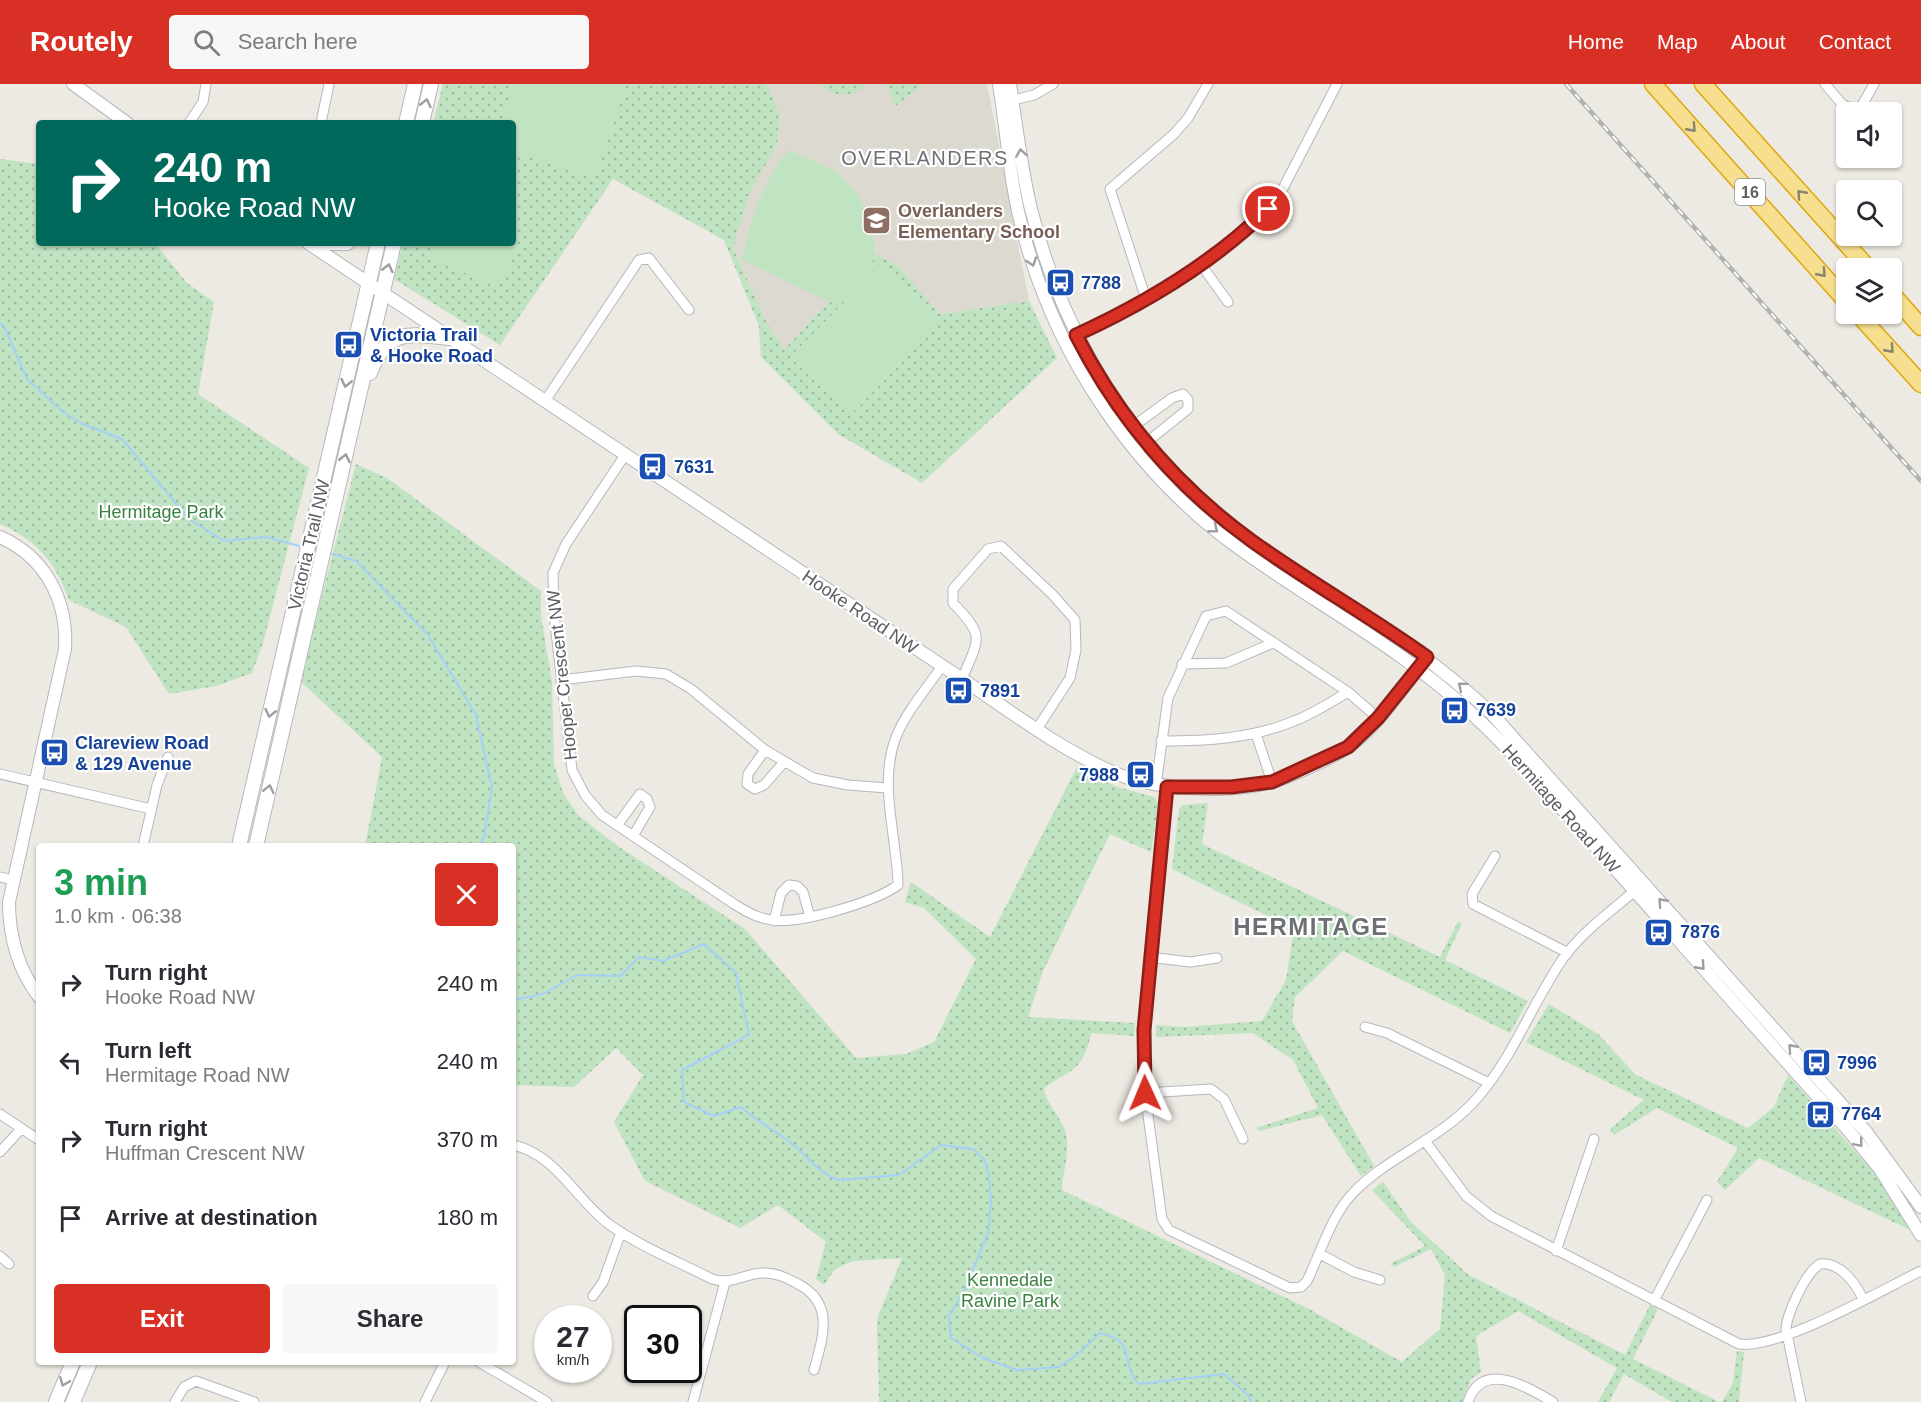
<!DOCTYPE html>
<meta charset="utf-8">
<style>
body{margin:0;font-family:Helvetica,sans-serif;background:#f7f7f7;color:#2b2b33;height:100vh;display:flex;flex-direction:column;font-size:22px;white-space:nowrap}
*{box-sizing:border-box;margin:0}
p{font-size:20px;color:#7c7c81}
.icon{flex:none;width:33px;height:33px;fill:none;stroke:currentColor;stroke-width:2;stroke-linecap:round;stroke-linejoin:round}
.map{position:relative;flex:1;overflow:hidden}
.sheet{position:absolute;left:36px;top:759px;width:480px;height:522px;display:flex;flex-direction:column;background:#fff;border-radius:6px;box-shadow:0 2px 4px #0004}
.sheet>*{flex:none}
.hud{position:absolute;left:36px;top:36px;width:480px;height:126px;border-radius:6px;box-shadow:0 2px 4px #0004;background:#00695c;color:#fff;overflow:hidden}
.buttons{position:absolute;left:1836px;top:18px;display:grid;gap:12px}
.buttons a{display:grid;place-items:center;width:66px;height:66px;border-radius:6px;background:#fff;box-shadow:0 2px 4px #0004;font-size:30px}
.speed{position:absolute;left:534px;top:1221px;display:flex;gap:12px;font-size:30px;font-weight:700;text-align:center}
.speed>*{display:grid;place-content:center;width:78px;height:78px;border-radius:50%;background:#fff;box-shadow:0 2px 4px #0004;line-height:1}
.speed small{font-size:15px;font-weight:400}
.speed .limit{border:3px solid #111;border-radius:9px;background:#fff;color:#111}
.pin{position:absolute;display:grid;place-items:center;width:51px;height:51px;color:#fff;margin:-26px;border:3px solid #fff;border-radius:50%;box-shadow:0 2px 6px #0007}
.me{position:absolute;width:66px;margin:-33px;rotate:359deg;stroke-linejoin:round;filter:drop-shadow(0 0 4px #0008)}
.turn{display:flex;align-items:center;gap:21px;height:126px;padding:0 18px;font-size:27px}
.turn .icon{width:78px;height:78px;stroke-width:2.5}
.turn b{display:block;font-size:42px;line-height:51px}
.round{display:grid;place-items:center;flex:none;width:63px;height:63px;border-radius:6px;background:#f7f7f7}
.overview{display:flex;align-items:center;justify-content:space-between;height:102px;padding:0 18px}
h1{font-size:36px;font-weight:700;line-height:45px;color:#1e9e55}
.primary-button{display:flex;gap:12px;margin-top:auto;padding:12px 18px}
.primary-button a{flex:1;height:69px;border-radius:6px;background:#d93025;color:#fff;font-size:24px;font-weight:700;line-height:69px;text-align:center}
.primary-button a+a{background:#f7f7f7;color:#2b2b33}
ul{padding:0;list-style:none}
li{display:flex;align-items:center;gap:18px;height:78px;padding:0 18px}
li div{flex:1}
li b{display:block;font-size:22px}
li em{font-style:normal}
header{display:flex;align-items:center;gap:36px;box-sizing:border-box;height:84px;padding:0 30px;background:#d93025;color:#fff}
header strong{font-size:28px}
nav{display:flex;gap:33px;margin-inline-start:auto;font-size:21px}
.search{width:420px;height:54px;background:#f7f7f7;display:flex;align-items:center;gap:15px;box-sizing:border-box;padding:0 21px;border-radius:6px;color:#7c7c81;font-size:22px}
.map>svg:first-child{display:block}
</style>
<header>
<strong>Routely</strong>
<div class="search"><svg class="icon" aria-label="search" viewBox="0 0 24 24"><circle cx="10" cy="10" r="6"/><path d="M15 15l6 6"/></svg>Search here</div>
<nav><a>Home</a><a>Map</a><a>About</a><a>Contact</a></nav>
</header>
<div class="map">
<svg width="1921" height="1318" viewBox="0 0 1921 1318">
<defs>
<pattern id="grass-tufts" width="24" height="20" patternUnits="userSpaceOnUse" patternTransform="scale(1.5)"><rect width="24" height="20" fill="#c0e3c1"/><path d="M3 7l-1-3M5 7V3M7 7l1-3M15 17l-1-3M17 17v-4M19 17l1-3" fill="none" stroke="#9fbba0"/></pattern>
<pattern id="park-dots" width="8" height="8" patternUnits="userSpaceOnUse" patternTransform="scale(1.5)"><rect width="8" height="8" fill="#c0e3c1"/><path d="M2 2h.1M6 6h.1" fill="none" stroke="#9fbba0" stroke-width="1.8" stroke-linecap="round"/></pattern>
</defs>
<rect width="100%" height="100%" fill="#eceae2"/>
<path fill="#dcd9d0" d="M767,0h119l10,22 27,-22h64l42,217 -89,13 -41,-47 -25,-14 -90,97 -20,-33 -31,-69 17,-56 27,-47 3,-30z"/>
<path fill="url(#grass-tufts)" d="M1025,130l42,111 -2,2 -14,-24 -28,-88z
M1080,267l44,71 -1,1c-22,-14 -34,-47 -45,-69z
M1152,371l57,58 -3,4 -52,-51z
M1231,447l179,120 -2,3 -123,-80 -57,-41z"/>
<path fill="url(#park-dots)" d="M443,0h324l13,31 -3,30 -27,47 -17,56 31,69 20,33 90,-97 25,14 41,47 89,-13 28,57 -135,125 -84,-49 -77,-77 -2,-31 -35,-86 -111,-61 -113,166 -106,-66 9,-36h110v-120h-80z
M819,0h43l3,3c-15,11 -32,10 -46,-3z
M886,0h37l-27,22z
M0,75l39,5v79h116l32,40 27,19 -16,92 111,74 -46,175 -11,30 -36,13 -47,8 -43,-67 -57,-27c-14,-38 -31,-59 -69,-76z
M356,380l31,14 154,113v25l11,66 2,82 9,29 15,22 41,32 126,82 111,129 50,-4 28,-12 42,-83 -52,-51 -19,-6 6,-20 79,55 87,-170 40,20 37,10 5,7 -8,48 -41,-18 -67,137 -15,46 107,6 -1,13 -43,-3c-3,16 -8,31 -23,40 -9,6 -16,8 -24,16 1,12 16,27 21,41 6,20 -2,39 -3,60l247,119 93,53 38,-33 5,-54 -14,-26 -37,18 -4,-3 35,-18 -53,-56 11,-8 28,40 58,53 156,80 25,-50 8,4 -25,50 86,43h-47l-48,-28 -15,28h-11l19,-34 -99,-57 -42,25 5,36 -10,7 -9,23h-583l-2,-83 25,-61 -49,3 -18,8 -11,16 -8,-6 10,-37 -48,-37 -38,23 -95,-47 -31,-59 29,-47 -27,-27 -42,39 -61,-2v-239h-148l17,-89 -82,-76z
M1208,719l-6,41 238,113 18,-35 4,1 -17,37 83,41 -18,32 -167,-82 -48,46 -3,24 82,145 -13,10 -39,-61 -63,16 -3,-3 62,-20 -25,-48 -40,-27 -97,4v-12l28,2 78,-6 24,-41 8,-51 -122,-60 7,-60 4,-4z
M1549,920l49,30 38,41 112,53 26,-21 14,-32 96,109 28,47 -153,-73 -34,32 -8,-8 21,-34 -81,-40 -43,27 -4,-6 34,-29 -118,-58z
M1737,1267l7,1 -5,50h-17l11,-19z"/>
<path fill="#c0e3c1" d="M515,0h112l-34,95 -80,-29v-27h-12z
M788,66c19,9 44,16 58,31 24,24 38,68 20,98l14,-14 60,58 -90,93 -60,-59 56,-57 -10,5 -94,-45c8,-39 21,-78 46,-110z
M513,145c5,22 -1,41 -16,58l-64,-28 -4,-7 4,-9h80z"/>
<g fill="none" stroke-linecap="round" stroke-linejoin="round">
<path stroke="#a5d1f9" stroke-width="2" d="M0,240l4,2 23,53 37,34 19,11 39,15 67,80 35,22 42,-4 37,10
M329,469l27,8 72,74 48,80 16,72 -8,50 -6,9
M513,916l30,-6 34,-19 43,1 19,-19 24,4 41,-17 32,29 13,62 -67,35 2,32 30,14 27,-9c16,15 34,23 50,36 16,12 29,33 49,37l59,-5 42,-30 32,4 11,10 5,16 2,28 -3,30 -23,56 -16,27 2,22 32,20 34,12 42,-3 18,-12 23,-22c39,8 19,32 39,51l85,-10 25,22 2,6"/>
<defs>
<path id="minor" d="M1825,0l17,20 10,5 9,-2 13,-23
M1009,17l25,-6 19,-11
M189,39l14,-21 3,-18
M321,39l8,-39
M1202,182l26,36
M1146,215l-36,-110 64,-55 14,-16 20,-34
M1065,256l81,-41 56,-33 57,-47 18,-19 60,-116
M545,317l94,-141 10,-2 40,52
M1124,349l48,-35 11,-4 5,6v9l-51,41
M625,371l-59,89 -13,29 1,41 18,156 13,25 17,20 132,89c13,8 23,14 38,16 29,4 103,-18 126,-35 -1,-49 -20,-101 -2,-148 10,-25 31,-49 46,-71
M1182,580l44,-1 47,-20
M962,595c17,-41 24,-42 -9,-76v-14l35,-40 13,-3 51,48 23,26 1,30 -6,28 -33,51
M561,596l75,-9 30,3 25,15 74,61 48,28 35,7 39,3
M1256,650l16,48
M1161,657c45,0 90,-2 133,-20 19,-7 37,-19 54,-29
M765,666l-17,24 -1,10 8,5 9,-4 20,-23
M0,690l151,35
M1156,701l12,-87 38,-82 20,-5 122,81 30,26
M1167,703l-23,243 1,63 17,126 7,11 121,58 11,-1 6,-6c14,-29 24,-65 46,-88 35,-37 91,-55 126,-97 35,-41 53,-92 83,-136 19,-28 51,-50 76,-72
M618,740l22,-30 7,5 3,8 -17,29
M143,762l14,-61 11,-28
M1495,772l-23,38 1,10 95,49
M0,793l13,3
M774,837l7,-28 8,-8 8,1 6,6 7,25
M1149,873l41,5 27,-4
M1365,943l22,6 102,50
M1145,1009l66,-4 13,10 19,40
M0,1030l39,26
M1425,1057l41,55 25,20 248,128c40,6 142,-54 182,-73
M513,1061c43,9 63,55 97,80 31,22 69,37 102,54 19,6 32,-5 50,-6 13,-1 25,5 36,11 37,19 25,53 16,86
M0,1068l21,-23
M1556,1167l38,-112
M1320,1170l34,18 26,8
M0,1172l9,8
M593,1212l10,-14 18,-50
M1654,1217l53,-101
M479,1278l68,40
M175,1318l9,-15 12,-6 58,21
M425,1318l20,-40
M693,1318l32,-120
M1468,1318c14,-43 59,-15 85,0
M1801,1318l-15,-73c1,-16 20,-57 34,-65 20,-2 35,18 43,35"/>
<path id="tertiary" d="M73,0l54,39
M999,0c8,50 11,102 25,151 33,122 110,237 212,311 78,57 161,99 233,165 48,44 90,95 133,143 82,92 163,185 246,276l32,39 41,66
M1010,0c6,40 11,81 20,121 33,135 109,256 223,337 83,58 163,100 239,172l375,419 54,74
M308,159l654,436c48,32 95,68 148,92 42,19 117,23 162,11 18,-5 59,-24 75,-34 28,-18 54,-59 76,-85
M0,453c45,20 68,63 65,112l-56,253c0,35 9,67 30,95"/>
<path id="secondary" d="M406,39l9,-39
M422,39l9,-39
M322,159h25
M370,289c17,-45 39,-39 79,-35
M239,762l139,-603
M256,762l138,-603
M56,1318l17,-40
M73,1318l17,-40"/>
<path id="motorway" d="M1653,0l193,217
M1703,0l165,184
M1892,210l29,33
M1858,230l63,70"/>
</defs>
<use href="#minor" stroke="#b5b8bc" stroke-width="11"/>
<use href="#tertiary" stroke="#b5b8bc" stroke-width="14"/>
<use href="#secondary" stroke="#b6b8be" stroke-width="16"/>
<use href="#motorway" stroke="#e0a70e" stroke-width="19"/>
<use href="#minor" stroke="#fff" stroke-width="9"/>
<use href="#tertiary" stroke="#fff" stroke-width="12"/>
<use href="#secondary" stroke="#fff" stroke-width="14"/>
<use href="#motorway" stroke="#f6e090" stroke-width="16"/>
<defs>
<path id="rail" d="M1566,0l355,397"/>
</defs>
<use href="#rail" stroke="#b1b2b2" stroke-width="4.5"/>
<use href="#rail" stroke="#fff" stroke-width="2" stroke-dasharray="7" stroke-linecap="butt"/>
</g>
<defs><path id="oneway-chevron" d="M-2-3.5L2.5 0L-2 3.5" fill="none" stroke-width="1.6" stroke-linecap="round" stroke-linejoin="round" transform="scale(1.5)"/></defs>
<g stroke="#9d9ea1">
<use href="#oneway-chevron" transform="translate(426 19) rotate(-77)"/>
<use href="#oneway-chevron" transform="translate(1021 69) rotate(-99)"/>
<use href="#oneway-chevron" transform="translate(1032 178) rotate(72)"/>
<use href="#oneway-chevron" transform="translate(388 184) rotate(-77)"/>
<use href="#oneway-chevron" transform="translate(346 299) rotate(103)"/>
<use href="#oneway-chevron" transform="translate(345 374) rotate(-77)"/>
<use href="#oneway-chevron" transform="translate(1214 445) rotate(39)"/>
<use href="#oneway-chevron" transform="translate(1462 602) rotate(-140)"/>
<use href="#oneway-chevron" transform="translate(270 629) rotate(103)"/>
<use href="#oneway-chevron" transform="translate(269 705) rotate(-77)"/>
<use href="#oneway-chevron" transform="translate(1662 818) rotate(-132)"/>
<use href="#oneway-chevron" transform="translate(1701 882) rotate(48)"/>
<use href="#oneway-chevron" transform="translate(1792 964) rotate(-132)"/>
<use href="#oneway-chevron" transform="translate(1859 1059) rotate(50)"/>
<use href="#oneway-chevron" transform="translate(64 1298) rotate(113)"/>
</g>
<g stroke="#8a8570">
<use href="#oneway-chevron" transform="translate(1692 44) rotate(48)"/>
<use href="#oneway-chevron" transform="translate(1801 110) rotate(-132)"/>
<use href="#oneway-chevron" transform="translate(1822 189) rotate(48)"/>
<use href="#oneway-chevron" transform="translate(1890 265) rotate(48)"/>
</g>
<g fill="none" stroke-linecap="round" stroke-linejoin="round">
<defs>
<path id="route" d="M1145,1009l-1,-63 23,-243h64l41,-5 76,-35 30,-29 49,-61c-57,-41 -118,-75 -175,-116 -75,-54 -134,-124 -176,-206 70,-32 137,-72 192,-126"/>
</defs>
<use href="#route" stroke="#8d1f18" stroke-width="15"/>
<use href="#route" stroke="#d93025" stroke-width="10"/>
</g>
<defs>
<symbol id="school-square" viewBox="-11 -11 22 22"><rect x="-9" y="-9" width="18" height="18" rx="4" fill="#8d6e63" stroke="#fff"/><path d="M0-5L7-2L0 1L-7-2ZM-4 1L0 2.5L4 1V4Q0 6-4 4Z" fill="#fff"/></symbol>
<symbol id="bus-square" viewBox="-11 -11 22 22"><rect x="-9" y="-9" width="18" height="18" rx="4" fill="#1a4fb4" stroke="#fff"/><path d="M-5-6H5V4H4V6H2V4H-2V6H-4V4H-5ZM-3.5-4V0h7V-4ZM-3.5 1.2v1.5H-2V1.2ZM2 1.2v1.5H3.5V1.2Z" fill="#fff"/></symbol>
</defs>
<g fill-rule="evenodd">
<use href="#school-square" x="860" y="120" width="33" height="33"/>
<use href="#bus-square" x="1044" y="182" width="33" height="33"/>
<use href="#bus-square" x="332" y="244" width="33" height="33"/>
<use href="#bus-square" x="636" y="366" width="33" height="33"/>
<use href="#bus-square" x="942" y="590" width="33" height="33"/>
<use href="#bus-square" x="1438" y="610" width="33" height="33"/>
<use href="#bus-square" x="38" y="652" width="33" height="33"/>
<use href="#bus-square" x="1124" y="674" width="33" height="33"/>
<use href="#bus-square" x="1642" y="832" width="33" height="33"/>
<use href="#bus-square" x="1800" y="962" width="33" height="33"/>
<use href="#bus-square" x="1804" y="1014" width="33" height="33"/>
</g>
<g text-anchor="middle" stroke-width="4.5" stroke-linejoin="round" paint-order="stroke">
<rect fill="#fff" stroke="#8c8e91" stroke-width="1.5" x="1735" y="95" width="30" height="26" rx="4.5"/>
<g font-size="16" font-weight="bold" fill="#5b5e62">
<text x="1750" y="114">16</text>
</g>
<g font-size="18" font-weight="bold" fill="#785e54" stroke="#fff" text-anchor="start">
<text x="898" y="133">Overlanders<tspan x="898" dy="21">Elementary School</tspan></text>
</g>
<g font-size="18" font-weight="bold" fill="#164399" stroke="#fff" text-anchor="start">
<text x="1081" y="205">7788</text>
<text x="370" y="257">Victoria Trail<tspan x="370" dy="21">&amp; Hooke Road</tspan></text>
<text x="674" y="389">7631</text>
<text x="980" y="613">7891</text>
<text x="1476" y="632">7639</text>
<text x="75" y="665">Clareview Road<tspan x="75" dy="21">&amp; 129 Avenue</tspan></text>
<text x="1119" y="697" text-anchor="end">7988</text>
<text x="1680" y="854">7876</text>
<text x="1837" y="985">7996</text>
<text x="1841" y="1036">7764</text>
</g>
<g font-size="18" fill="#3a8240" stroke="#fff">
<text x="161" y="434">Hermitage Park</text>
<text x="1010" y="1202">Kennedale<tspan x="1010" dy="21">Ravine Park</tspan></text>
</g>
<g font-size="18" fill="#5b5e62" stroke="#fff">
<text transform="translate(309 461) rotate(-77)" y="6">Victoria Trail NW</text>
<text transform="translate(860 528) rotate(34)" y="6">Hooke Road NW</text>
<text transform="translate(562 591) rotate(-96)" y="6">Hooper Crescent NW</text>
<text transform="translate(1561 725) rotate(48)" y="6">Hermitage Road NW</text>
</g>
<g font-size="20" letter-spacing="1.5" fill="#6c6f74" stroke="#fff">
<text x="925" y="81">OVERLANDERS</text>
</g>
<g font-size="24" font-weight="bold" letter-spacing="1.5" fill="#6c6f74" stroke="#fff">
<text x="1311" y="851">HERMITAGE</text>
</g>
</g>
</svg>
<div class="buttons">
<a><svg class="icon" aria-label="sound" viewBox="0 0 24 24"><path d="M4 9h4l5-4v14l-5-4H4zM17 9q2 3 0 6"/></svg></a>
<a><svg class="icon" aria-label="search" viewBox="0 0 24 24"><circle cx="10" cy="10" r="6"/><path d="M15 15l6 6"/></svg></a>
<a><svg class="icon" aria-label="layers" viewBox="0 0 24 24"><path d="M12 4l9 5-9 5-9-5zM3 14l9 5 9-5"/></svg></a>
</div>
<div class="speed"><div>27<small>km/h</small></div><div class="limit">30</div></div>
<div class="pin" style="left:1268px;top:125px;background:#d93025"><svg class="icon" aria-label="arrive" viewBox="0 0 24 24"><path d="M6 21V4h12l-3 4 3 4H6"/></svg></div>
<svg class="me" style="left:1145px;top:1009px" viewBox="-20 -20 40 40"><path d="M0-17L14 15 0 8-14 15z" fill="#d93025" stroke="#fff" stroke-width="4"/></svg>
<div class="hud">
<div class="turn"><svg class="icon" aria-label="right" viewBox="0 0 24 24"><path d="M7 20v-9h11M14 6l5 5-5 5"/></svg><div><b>240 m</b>Hooke Road NW</div></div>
</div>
<section class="sheet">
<div class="overview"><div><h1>3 min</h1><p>1.0 km · 06:38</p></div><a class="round" style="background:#d93025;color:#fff"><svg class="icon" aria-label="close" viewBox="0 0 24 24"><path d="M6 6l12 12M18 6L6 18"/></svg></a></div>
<ul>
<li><svg class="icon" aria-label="right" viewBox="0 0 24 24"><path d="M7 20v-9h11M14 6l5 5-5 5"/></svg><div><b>Turn right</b><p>Hooke Road NW</p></div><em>240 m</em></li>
<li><svg class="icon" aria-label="left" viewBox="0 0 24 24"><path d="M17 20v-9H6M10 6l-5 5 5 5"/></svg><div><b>Turn left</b><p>Hermitage Road NW</p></div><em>240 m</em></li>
<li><svg class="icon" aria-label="right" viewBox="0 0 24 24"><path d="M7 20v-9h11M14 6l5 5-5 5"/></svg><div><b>Turn right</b><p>Huffman Crescent NW</p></div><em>370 m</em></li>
<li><svg class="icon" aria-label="arrive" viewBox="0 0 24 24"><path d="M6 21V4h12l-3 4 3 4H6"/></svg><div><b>Arrive at destination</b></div><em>180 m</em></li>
</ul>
<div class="primary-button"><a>Exit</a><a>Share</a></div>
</section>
</div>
